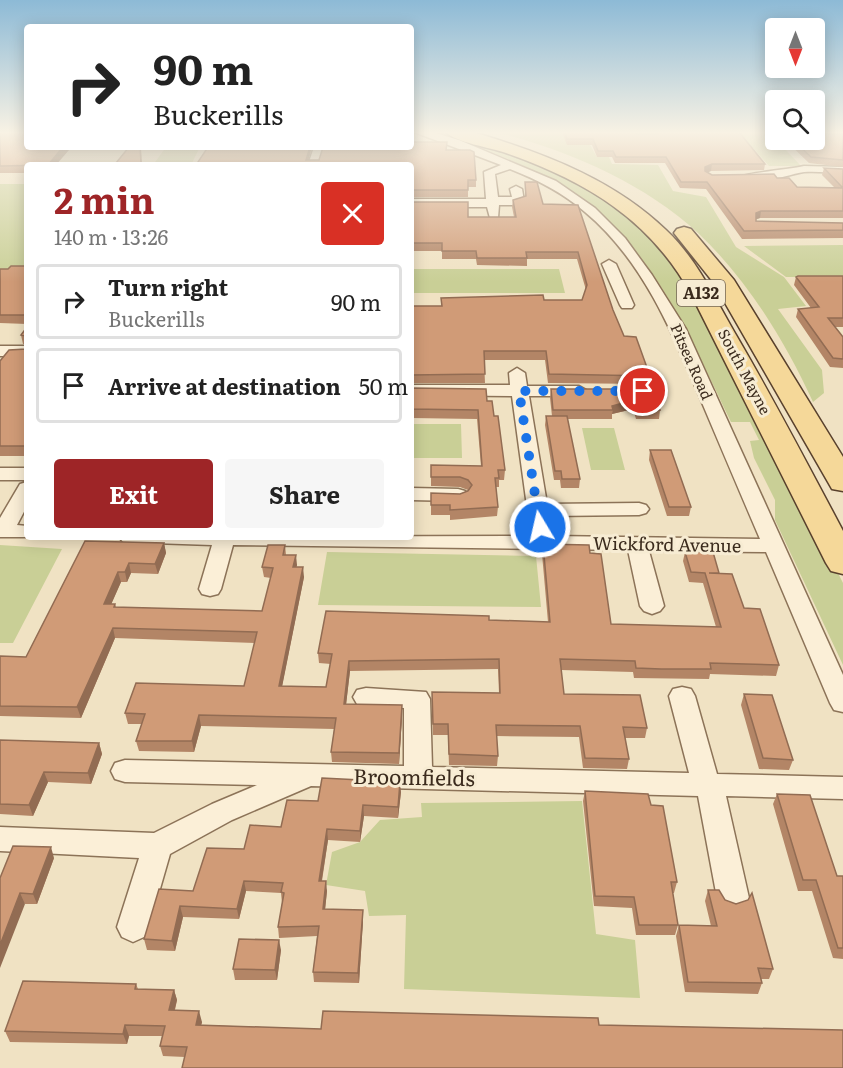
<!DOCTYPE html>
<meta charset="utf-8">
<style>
body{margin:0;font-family:Literata,serif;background:#f6f6f6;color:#222;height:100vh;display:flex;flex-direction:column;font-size:22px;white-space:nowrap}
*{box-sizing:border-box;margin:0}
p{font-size:20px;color:#767676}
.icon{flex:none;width:33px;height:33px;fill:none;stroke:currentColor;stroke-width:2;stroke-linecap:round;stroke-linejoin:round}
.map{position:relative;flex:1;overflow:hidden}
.side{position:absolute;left:24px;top:162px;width:390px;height:378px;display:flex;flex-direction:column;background:#fff;border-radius:6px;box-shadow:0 3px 15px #0003}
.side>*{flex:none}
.top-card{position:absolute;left:24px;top:24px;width:390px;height:126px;border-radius:6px;box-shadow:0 3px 15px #0003;background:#fff;color:#222;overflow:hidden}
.needle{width:39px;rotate:180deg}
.buttons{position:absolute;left:765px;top:18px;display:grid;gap:12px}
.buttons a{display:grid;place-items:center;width:60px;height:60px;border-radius:6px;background:#fff;box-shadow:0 3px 15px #0003;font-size:30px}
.pin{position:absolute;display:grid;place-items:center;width:51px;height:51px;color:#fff;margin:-26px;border:3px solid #fff;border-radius:50%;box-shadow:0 2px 6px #0007}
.me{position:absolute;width:66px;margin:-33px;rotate:351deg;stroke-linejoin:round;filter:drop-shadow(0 0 4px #0008)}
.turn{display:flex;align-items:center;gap:21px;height:126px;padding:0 30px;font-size:27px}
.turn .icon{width:78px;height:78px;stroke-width:2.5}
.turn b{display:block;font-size:42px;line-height:51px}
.round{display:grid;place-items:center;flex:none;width:63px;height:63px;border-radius:6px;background:#f6f6f6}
.overview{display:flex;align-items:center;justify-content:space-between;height:102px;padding:0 30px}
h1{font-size:36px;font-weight:700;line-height:45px;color:#9e2527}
.primary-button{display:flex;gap:12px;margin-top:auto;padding:12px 30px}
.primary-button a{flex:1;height:69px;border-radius:6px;background:#9e2527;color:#fff;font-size:24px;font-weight:700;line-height:69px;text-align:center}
.primary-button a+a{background:#f6f6f6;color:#222}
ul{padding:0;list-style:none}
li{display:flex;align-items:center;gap:18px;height:75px;margin:0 12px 9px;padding:0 18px;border:3px solid #e0e0e0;border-radius:6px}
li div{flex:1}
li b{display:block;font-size:22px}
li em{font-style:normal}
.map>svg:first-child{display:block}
</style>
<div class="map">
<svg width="843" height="1068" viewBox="0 0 843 1068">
<rect width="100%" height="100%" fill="#f0e2c3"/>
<path fill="#c9cf96" d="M429,132h18l94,30 77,43 54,51 45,78 -4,6 6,10 9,5 115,228v82l-68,-145v-20l-21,-42 -4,-17 9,-1 -9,-18h-19c-56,-116 -90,-204 -216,-260 -28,-12 -55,-24 -86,-30z
M495,132l88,1 14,24h12l3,7 46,1 15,26 33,6 30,50 48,30 22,29 -28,3 44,61 2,23 -11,9c-28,-61 -66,-123 -115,-169 -54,-50 -132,-84 -203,-101z
M704,132h65l32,34h-32l-16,-18h-37z
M166,147h34l-9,18h-38z
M0,184h27v84l-27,4z
M843,245v32h-57l-42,-31z
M411,269h148l6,24h-154z
M411,424h50l1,34h-51z
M582,428h32l11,42h-34z
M0,545l62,4 -49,94h-13z
M327,552l209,4 5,51 -223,-2z
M582,801l14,133 39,6 5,58 -236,-9 2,-74 -37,1 -4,-25 -39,-6 6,-33 28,-10 20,-22 42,-3 -1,-14z"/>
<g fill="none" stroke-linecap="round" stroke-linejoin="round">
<defs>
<path id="street" d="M414,132h18l27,8 97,41 39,27 30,30 27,37 34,54 157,346v37l-9,-2 -4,-7 -64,-151 -117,-1 15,55 -4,5 -8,3 -8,-3 -4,-5 -12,-56 -395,-5 -12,44 -3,5 -8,2 -8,-2 -3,-5 13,-44 -89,-3 -4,-5 412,-1 -19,-140 -101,-1v-10h99l-1,-12 8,-5 8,5 2,13h52l9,5 -9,5h-50l18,108 92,-1 7,2 3,4 -3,4 -7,2 -90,1 4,20 207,3c-19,-44 -38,-89 -57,-134 -29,-69 -59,-144 -118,-193 -23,-20 -47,-32 -75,-43l-15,5 3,23h14l-2,-8 6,-3 6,3 2,12 -6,4h-19l-1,13h-8l-3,-11h-76v-8h75l-2,-27 17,-7z
M314,147h10l-6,18h-10z
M804,166l39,1v6c-13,0 -26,-2 -39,-1 -16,2 -46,16 -61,4 5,-3 49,-7 61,-10z
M609,260l7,4 18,41 -2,3h-10l-2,-3 -18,-41z
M0,346h27v10h-27z
M0,468h27v12h-27z
M27,482v24l-10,19 10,1v11h5h-32v-19l20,-34z
M411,488l47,1 7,2 3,4 -3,4 -7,2 -47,-1z
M682,687l9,2 4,7 22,78 126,3v22l-117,-3 23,102 -5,10 -11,4 -11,-4 -5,-10 -19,-102 -387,-10 -79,34 -62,34 -21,73 -5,10 -11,5 -11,-5 -5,-10 22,-69 -139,-7v-24l154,6 58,-29 45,-19 -132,-3 -10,-3 -4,-8 4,-8 10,-3 279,6v-58l-47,-4 -4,-7 4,-7 9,-2 60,4 4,7 2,68 257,6 -20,-77 4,-7z"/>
<path id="primary" d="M446,132h26l14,4c65,20 130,46 180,94 31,29 49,69 70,105 38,65 72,130 107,196v43l-12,-3 -5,-8 -135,-269c-42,-76 -106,-113 -185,-141 -14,-5 -52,-11 -60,-21z
M684,227l7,2 43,51 109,177v34l-11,-2 -4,-7 -115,-200 -39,-49 3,-4z"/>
</defs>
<use href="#street" stroke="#8c7358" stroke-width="3"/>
<use href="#primary" stroke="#59412d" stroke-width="3"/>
<use href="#street" fill="#fbefd7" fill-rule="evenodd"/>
<use href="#primary" fill="#f5d899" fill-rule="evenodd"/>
</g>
<path fill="#b38566" d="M0,132l69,18 -42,15v8h-27z
M562,132h72l3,2 128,30 -1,6 -53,1 -4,1 5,3 65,3 20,9h37l-12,-12 2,-7 19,1v49h-83l-4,1v2l87,2v15l-101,1 -36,-50 -26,-1 -15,-25h-50l-3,-6h-15l-5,-12h-25z
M843,134v33l-34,-4 -24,-23h29z
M129,147h12l1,18h-26v-2z
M312,147l-4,13h11l127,-10 30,30v7h-8v10h-57v-32h-215z
M525,182l18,22 35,1 35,105 11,26 26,40 -1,8 -101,-1 -3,-23h-61l1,23h-74v-77h30l103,-6h38l4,-10 -9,-31h-50v7l-50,-1 -1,-6h-34v-8h-31v-49l57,15h46l-2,-10 1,-7 12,-4z
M27,266v58l-27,-1v-54h8z
M843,276v51h-8l8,10v31l-13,-1 -34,-50 2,-8 13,-1 -17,-23 2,-8z
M27,327v129h-27v-95l26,-12v-5h-3l-2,-9z
M411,388l76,13 7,15 11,54 -1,10h-5v7h-3l2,20 -1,9 -47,4v-5h-19v-22l29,1 8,-4 -8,-3 -29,-1v-21l50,1 -4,-47 -66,-1z
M551,389h93l16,21 -1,9h-23l-3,-10 -21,5v5h-45l13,60 -1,9h-18l-1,-8h-6l-9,-55 1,-9h6l-2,-18z
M650,450l41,57 -2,9h-22l-18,-56z
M85,541l79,2 2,10 -8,21 -27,-1 -4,9h-6l-10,22h4l1,3 146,4 9,-33 -7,-1 -2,-10 23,-22 1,10 11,10 -1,2 8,10 -22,109 44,1 5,-23 -12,-1 -1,-10 171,-33 59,2 -6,-68 1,-10 47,9 21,71 105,3 -13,-44 -14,-1 -6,-21 2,-9 34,21 25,35 35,57 -3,11 -66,-2 -1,5 -75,-1 -1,-6 -72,-2 3,24 83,34 -2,10h-20l4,21 -2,10 -44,-1 -4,-31 -83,-1 2,20 -1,10 -48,-1 -1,-30h-15l-1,-33 67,-9 -1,-24 -148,2 -4,33 56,12 -3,48 -67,-2 -1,-10 3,-23 -133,-3 -7,26 -55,-1 -3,-10 6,-17h-14l-3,-11 119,-27 11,-43 -140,-5 -34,80 -81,-2v-60l26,1z
M744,694l49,66 -4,10 -30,-1 -18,-64z
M0,740l99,3 3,11 -11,30 -43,-2 -15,34 -33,-2z
M585,791l66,14 26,77 -3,11h-1l5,32 -3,10h-39l-4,-27 -38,-2 -11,-105z
M401,792l-3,26 -34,-2 -4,26 -32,-2 -6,41 5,10 -2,18 38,12 -4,62 -45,-1 -1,-10 4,-36 -38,2 -1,-11 4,-24 -1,-10 -35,-2 -7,28 -56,-2 -8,34 -28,-1 -3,-11 49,-48 51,-42 37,-22 37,-26z
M777,794l60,82h6v83l-10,-1 -21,-67h-14l-25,-87z
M54,858l-17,46h-12l-25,-26z
M708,890l17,10 48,69 -4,10h-8l1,4 -4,11 -73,-2 -9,-56 3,-11 32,1 -6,-25z
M281,950l-4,30h-42l-2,-11z
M136,984l2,5 36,1 3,10 -2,10 27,12 -1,3 120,4 277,-11 -413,39 -22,-1 -3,-10 2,-10h-33l-2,8 -117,-2 -5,-11z"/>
<path fill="#926c53" d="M63,147h6v3l-13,15h-8z
M310,147h2l-5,18 -1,-5z
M712,164l-1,7 -7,3 1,-7z
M761,211l-1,7 -6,2 2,-7z
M634,400l-1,9 -21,5 1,-4 -1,-4z
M164,543l2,10 -8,21 -3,-10z
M296,555l1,10 -3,12 -1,-10z
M129,563l2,10 -4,9 -2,-10z
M303,567l1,10 -24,120 -1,-11z
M118,572l3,10 -14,32 -3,-10z
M113,628l2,10 -34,80 -4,-11z
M349,661l1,10 -5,43 -1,-10z
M402,705v11l-3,48v-11z
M199,715l2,11 -7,26 -2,-11z
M99,743l3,11 -11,30 -3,-11z
M44,772l4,10 -15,34 -4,-11z
M400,782l1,10 -3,26v-11z
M363,805l1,11 -4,26v-11z
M327,829l1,11 -8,51 -1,-10z
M51,847l3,11 -17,46 -4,-10z
M244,881l2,10 -7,28 -2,-10z
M326,881l1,10 -3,29 -1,-11z
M20,893l5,11 -25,64v-23z
M180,906l3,11 -8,34 -3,-10z
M363,910v11l-4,62 -1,-10z
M279,940l2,10 -4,30 -2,-10z
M174,990l3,10 -5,20 -3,-10z
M199,1011l3,11 -3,13 -3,-10z
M125,1025l4,11 -2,8 -4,-10z"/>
<path fill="#d09b77" stroke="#926c53" stroke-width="1.5" d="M0,132h27v15h36l-15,18 -48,1z
M565,132h69l3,2h20l3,-2h79l26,32h-53l-7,3v4l7,4 62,-1 3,4h12l8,9 46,1 -19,-20 19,1v42h-82l-5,2v8l87,2v7l-99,1 -37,-49h-26l-15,-25h-50l-3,-6h-15l-5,-12h-26z
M814,134h29v26l-32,-3 -18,-17h21z
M411,142h36l-1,8h24l4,2 2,28h-8v10h-57v-25h-215l12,-18h102l-4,13h13l4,-13h88z
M129,147h11l1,16h-25z
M525,182h12l6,22 35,1 35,105 11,26 12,1 14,39 -101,-2 -3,-23h-62l1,23 -74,1v-69h31l-1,-8 102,-3 1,5h38l5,-15 -9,-33h-52l1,6h-50l-1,-7h-34v-8h-31v-41h57v15h48l-3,-17 13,-4z
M11,266h16v49h-27v-46h8z
M798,276h45v42h-15l15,19v22l-10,-1 -35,-49 21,-2 -23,-30z
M27,327v119h-27v-85l9,-11 17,-1v-13l-5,-1z
M651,386l9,24h-23l-3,-10 -22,6 1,4h-60l-2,-21h93z
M411,388l75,1 1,12h5l2,15h4l7,54h-7l1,8h-4l3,29 -48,3v-5h-19v-12l29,1 8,-3 4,-6 -4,-5 -8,-3h-29v-12l51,1 -4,-56 -67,-1z
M546,416h21l13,63h-18l-1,-8h-6z
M650,450h21l20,57h-22z
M85,541l79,2 -9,21 -26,-1 -4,9h-7l-14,32h11l-1,3 148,4 11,-43 -11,-1 6,-22h17l-2,10h13l-3,12h10l-24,119 47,1 6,-33 -14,-1 8,-42 163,5v4l61,2 -7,-78 46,1 1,8 11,1 10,70 110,3 -16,-54 -14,-1 -6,-20h28l6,21h-10l23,1 12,34 16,1 19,56 -69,-2 1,6h-50l-25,-1 -1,-7 -75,-2 4,35 76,1 7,33 -24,-1 6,32 -44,-1 -5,-32 -84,-1 2,31 -49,-2 -1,-30h-15l-1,-32 68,1 -1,-34 -150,2 -5,43 58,1 -3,48 -68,-1 5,-34 -137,-3 -7,26h-56l9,-27 -20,-1 11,-30 108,3 13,-54 -144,-4 -36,79 -77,-1v-50l26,1z
M744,694l28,1 21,65 -30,-2z
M0,740l99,3 -11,30 -44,-1 -15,33 -29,-1z
M322,778l78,4 -2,25 -35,-2 -3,26 -33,-2 -8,52h7l-3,28 40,1 -5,63 -45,-1 6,-46 -41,1 6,-34 -3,-1 2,-9 -39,-2 -7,28 -57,-3 -8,35 -28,-2 15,-50 34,2 14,-43 37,1 6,-24 31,2 6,-27 31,1z
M585,791l63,3 3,11 12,1 14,76h-6l7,43h-39l-5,-28 -39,-1z
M777,794l33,1 27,81h6v72h-5l-22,-68h-13z
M13,846l38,1 -18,47 -13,-1 -20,52v-67z
M708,890h11l6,10 11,4 12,-4 4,-7 21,76 -15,-1 4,15 -74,-1 -9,-57 38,1z
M239,939l40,1 -4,30 -42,-1z
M23,981l113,3 -1,5 39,1 -5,20 30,1 -3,14 125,4 2,-18 275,7 1,7 244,5v38h-661l5,-21 -27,-1 5,-20 -40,-1 -2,9 -118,-3z"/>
<linearGradient id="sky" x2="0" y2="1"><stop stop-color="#8dbad6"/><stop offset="0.47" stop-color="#f8f2e4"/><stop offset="1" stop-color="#f8f2e4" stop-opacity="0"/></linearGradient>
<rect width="843" height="282" fill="url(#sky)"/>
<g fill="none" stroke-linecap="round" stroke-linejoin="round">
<path stroke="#1a73e8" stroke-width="10" stroke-dasharray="0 18" d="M540,527l-21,-136h124"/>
</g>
<g text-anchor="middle" stroke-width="6" stroke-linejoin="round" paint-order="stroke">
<g font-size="15" fill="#3b2b1d" stroke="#f7ecd3">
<text transform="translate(691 362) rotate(66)" y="5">Pitsea Road</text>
<text transform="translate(744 372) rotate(62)" y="5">South Mayne</text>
</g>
<rect fill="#f7ecd3" stroke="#736554" stroke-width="1.5" x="677" y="280" width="48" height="26" rx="4.5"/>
<g font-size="16" font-weight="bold" fill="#3b2b1d">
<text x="701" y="299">A132</text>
</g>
<g font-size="18" fill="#3b2b1d" stroke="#f7ecd3">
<text transform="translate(667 545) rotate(1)" y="6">Wickford Avenue</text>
</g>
<g font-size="21" fill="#3b2b1d" stroke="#f7ecd3">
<text transform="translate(414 778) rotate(1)" y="7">Broomfields</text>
</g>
</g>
</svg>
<div class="buttons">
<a><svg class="needle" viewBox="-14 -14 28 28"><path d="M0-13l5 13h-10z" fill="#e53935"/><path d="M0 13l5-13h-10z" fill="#767676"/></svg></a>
<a><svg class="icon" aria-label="search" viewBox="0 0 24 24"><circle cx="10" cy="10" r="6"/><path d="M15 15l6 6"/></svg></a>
</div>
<div class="pin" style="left:643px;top:391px;background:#d93025"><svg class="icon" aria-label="arrive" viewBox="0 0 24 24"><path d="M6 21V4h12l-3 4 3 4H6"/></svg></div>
<svg class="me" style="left:540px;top:527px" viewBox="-20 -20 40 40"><circle r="17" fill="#1a73e8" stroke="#fff" stroke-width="3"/><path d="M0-11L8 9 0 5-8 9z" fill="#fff"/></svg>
<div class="top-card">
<div class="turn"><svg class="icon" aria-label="right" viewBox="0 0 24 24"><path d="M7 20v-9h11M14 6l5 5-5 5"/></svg><div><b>90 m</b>Buckerills</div></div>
</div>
<section class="side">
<div class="overview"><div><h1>2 min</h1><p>140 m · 13:26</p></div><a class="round" style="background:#d93025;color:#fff"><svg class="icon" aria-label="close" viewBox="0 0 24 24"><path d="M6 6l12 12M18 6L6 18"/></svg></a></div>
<ul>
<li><svg class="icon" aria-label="right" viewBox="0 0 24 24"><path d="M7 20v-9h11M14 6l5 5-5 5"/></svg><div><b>Turn right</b><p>Buckerills</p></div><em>90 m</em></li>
<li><svg class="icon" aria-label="arrive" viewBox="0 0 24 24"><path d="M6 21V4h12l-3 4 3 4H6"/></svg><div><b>Arrive at destination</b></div><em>50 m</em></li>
</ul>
<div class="primary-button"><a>Exit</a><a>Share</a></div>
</section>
</div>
